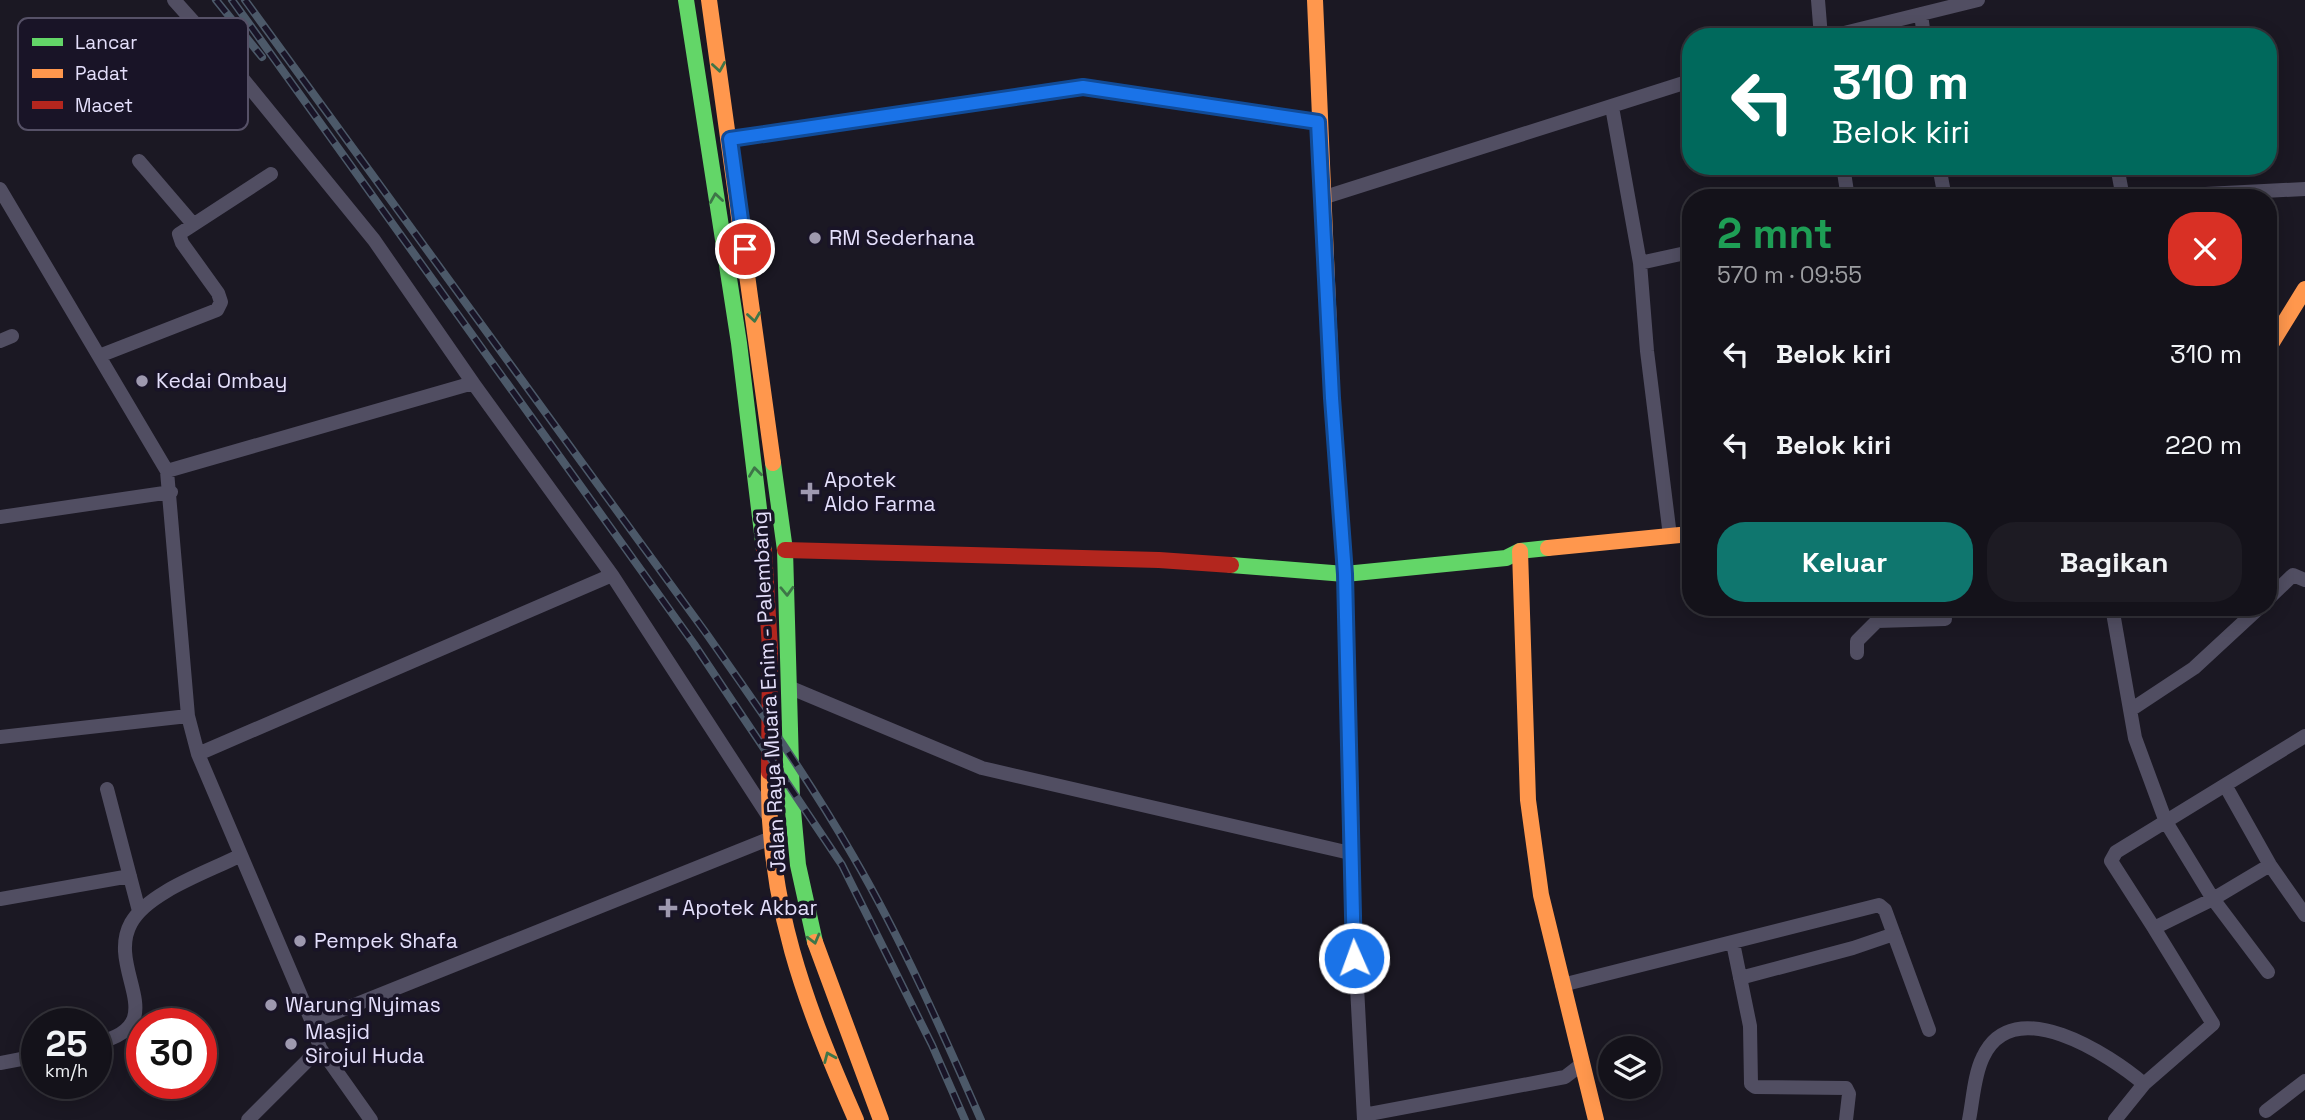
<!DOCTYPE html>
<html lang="id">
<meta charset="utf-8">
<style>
body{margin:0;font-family:"Space Grotesk",sans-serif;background:#1d1b23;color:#f1f3f6;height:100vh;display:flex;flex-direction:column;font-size:26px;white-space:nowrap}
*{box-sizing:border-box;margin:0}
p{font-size:23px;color:#9d9ea2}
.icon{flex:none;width:38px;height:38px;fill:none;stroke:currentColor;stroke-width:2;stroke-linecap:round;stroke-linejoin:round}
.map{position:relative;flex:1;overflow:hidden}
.panel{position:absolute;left:1682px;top:189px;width:595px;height:427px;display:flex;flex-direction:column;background:#14121a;border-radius:28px;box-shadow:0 4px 18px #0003,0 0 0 2px #333239}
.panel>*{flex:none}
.guide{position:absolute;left:1682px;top:28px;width:595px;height:147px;border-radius:28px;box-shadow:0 4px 18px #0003,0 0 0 2px #333239;background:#00695c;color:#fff;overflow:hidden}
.tools{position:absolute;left:1598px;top:1036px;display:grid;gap:14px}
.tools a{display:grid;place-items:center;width:63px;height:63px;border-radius:50%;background:#14121a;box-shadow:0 4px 18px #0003,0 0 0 2px #333239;font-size:35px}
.speed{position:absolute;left:21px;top:1008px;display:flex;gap:14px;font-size:35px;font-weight:700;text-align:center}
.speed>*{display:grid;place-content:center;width:91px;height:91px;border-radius:50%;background:#14121a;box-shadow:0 4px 18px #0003,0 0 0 2px #333239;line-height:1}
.speed small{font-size:18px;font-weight:400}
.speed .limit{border:10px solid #d22;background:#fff;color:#111}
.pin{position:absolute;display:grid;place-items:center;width:60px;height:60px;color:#fff;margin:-30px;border:4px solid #fff;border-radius:50%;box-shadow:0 2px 7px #0007}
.me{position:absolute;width:77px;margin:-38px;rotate:358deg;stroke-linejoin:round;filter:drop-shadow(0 0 5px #0008)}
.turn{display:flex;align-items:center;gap:24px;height:147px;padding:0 35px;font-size:32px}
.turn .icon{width:91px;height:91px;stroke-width:2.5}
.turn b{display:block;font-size:49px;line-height:60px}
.round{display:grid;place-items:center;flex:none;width:74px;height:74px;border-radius:28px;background:#1d1b23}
.summary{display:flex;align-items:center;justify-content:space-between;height:119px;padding:0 35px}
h1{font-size:42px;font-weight:800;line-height:52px;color:#1e9e55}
.primary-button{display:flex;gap:14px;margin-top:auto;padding:14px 35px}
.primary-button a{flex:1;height:80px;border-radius:28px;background:#0f766e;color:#fff;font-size:28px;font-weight:800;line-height:80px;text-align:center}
.primary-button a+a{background:#1d1b23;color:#f1f3f6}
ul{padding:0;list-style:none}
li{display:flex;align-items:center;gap:21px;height:91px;padding:0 35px}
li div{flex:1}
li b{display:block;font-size:26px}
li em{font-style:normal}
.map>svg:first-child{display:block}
</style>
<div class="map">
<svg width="2305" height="1120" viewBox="0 0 2305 1120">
<rect width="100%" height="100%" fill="#1b1823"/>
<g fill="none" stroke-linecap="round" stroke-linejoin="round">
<path stroke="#514e62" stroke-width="14" d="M174,0l51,57 149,183 99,143
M1818,0l3,37
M1921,14l3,23
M1828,37l150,-37
M1612,107l28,156 7,88 23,185
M730,139l353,-52 235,35
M139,161l54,63
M1843,166l5,32
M1939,166l6,32
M2117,166l6,32
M0,189l167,282 21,245 10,38 114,268 8,26 51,72
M1322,198l368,-117
M2127,198l178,-9
M1640,263l50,-11
M0,341l12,-5
M99,356l118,-46 4,-8 -3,-9 -36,-50 -3,-9 92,-60
M167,471l306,-88 139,192 155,239
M0,517l171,-25
M1345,574l5,279 14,267
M2268,599l25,-24 12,5
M2112,607l23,131 31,84 47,77 55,73
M1877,621l68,-2
M1857,653v-12l20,-20 1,-14
M791,688l191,80 368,85
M2132,709l62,-41 66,-61
M0,737l188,-21
M198,754l414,-179
M2225,785l45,80 35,50
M107,789l32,122
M2270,865l-57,34 -59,29 -43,-67 5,-9 189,-116
M0,899l130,-23
M1733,943l17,83 1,58 4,3 91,1 3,6 -3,26
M1740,978l113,-30 41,-14
M1562,985l317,-80 6,5 44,120
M312,1022l459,-184
M96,1043c80,-18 9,-73 35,-120 17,-31 77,-51 108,-67
M0,1063l37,-7
M2266,1111l39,-30
M1364,1115l201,-38 17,-13
M248,1120l72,-72
M1969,1120c4,-20 5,-45 14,-63 30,-66 127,-2 161,27
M2115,1120l29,-36 69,-60 -59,-96"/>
<path stroke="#63d668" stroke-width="16" d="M686,0l53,343 25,207
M773,463l12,87 7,250 6,65 17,77
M1231,565l114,9 161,-16 14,-7 28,-3"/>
<path stroke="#ff974d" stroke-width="16" d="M709,0l64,463
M1315,0l17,398 13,176
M2268,349l37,-60
M1548,548l142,-14
M1520,551l8,249 13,95 55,225
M769,772c-3,130 36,232 87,348
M815,942l66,178"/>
<path stroke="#b3261e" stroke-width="16" d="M764,550l6,99 -1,123
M785,550l374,10 72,5"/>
<defs>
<path id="rail" d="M216,0l46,57
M232,0l462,644 148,221 90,180 33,75
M245,0l461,633c51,73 103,146 147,223 49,84 89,175 128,264"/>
</defs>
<use href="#rail" stroke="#4c5969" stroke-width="8"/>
<use href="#rail" stroke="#191427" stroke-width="5" stroke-dasharray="16" stroke-linecap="butt"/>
</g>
<defs><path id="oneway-chevron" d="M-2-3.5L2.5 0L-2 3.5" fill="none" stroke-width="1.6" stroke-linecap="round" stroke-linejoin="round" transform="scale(1.75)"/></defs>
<g stroke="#3e7548">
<use href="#oneway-chevron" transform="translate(719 67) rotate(81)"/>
<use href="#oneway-chevron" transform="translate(716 198) rotate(-99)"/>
<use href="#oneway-chevron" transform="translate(754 317) rotate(82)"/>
<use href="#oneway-chevron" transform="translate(755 472) rotate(-97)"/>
<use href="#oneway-chevron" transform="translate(787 591) rotate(88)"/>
<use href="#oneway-chevron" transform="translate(814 939) rotate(75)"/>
<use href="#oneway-chevron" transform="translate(829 1057) rotate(-113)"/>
</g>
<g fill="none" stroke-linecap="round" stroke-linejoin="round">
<defs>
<path id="route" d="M745,249l-15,-110 353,-52 235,35 14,276 13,176 9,384"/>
</defs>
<use href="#route" stroke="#114b97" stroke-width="18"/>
<use href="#route" stroke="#1a73e8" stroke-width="12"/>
</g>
<g fill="#9e99af" stroke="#191427" stroke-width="2.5">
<circle cx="815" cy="238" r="7"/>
<circle cx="142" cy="381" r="7"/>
<path d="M806.5 481.5h7v7h7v7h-7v7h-7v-7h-7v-7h7z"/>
<path d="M664.5 897.5h7v7h7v7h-7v7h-7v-7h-7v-7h7z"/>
<circle cx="300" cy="941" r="7"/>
<circle cx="271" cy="1005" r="7"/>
<circle cx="291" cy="1044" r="7"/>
</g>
<g text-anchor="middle" stroke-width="7" stroke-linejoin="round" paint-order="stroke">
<g font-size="21" fill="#e4dffb" stroke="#191427" text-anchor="start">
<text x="829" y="245">RM Sederhana</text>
<text x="156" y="388">Kedai Ombay</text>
<text x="824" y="487">Apotek<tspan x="824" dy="24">Aldo Farma</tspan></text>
<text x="682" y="915">Apotek Akbar</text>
<text x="314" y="948">Pempek Shafa</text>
<text x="285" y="1012">Warung Nyimas</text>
<text x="305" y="1039">Masjid<tspan x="305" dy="24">Sirojul Huda</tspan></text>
</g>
<g font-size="21" fill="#e4dffb" stroke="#191427">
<text transform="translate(769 692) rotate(-93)" y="7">Jalan Raya Muara Enim - Palembang</text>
</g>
</g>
<rect x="18" y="18" width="230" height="112" rx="10" fill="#191427" stroke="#565167" stroke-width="2"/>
<rect x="32" y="38" width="31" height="8" fill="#63d668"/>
<rect x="32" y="69" width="31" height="9" fill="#ff974d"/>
<rect x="32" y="101" width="31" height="8" fill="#b3261e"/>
<g font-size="19" fill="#e4dffb">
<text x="75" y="49">Lancar</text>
<text x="75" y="80">Padat</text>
<text x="75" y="112">Macet</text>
</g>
</svg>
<div class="tools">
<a><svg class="icon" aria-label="layers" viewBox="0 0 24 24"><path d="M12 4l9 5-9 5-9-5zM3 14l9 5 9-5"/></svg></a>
</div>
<div class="speed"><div>25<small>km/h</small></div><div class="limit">30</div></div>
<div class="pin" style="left:745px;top:249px;background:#d93025"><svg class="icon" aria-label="arrive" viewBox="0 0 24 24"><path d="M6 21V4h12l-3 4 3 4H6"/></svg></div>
<svg class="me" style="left:1354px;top:958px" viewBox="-20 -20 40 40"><circle r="17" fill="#1a73e8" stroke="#fff" stroke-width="3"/><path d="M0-11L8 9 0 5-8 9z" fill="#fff"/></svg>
<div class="guide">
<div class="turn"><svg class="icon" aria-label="left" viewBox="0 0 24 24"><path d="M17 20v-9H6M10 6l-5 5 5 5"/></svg><div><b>310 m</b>Belok kiri</div></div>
</div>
<section class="panel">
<div class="summary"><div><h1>2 mnt</h1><p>570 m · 09:55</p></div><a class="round" style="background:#d93025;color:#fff"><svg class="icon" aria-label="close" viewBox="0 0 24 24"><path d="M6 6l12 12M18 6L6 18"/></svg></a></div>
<ul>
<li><svg class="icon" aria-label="left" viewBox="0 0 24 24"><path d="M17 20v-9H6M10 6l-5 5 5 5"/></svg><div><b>Belok kiri</b></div><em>310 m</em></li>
<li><svg class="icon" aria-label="left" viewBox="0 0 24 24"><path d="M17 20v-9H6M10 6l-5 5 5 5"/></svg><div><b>Belok kiri</b></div><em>220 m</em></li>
</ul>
<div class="primary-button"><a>Keluar</a><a>Bagikan</a></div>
</section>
</div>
